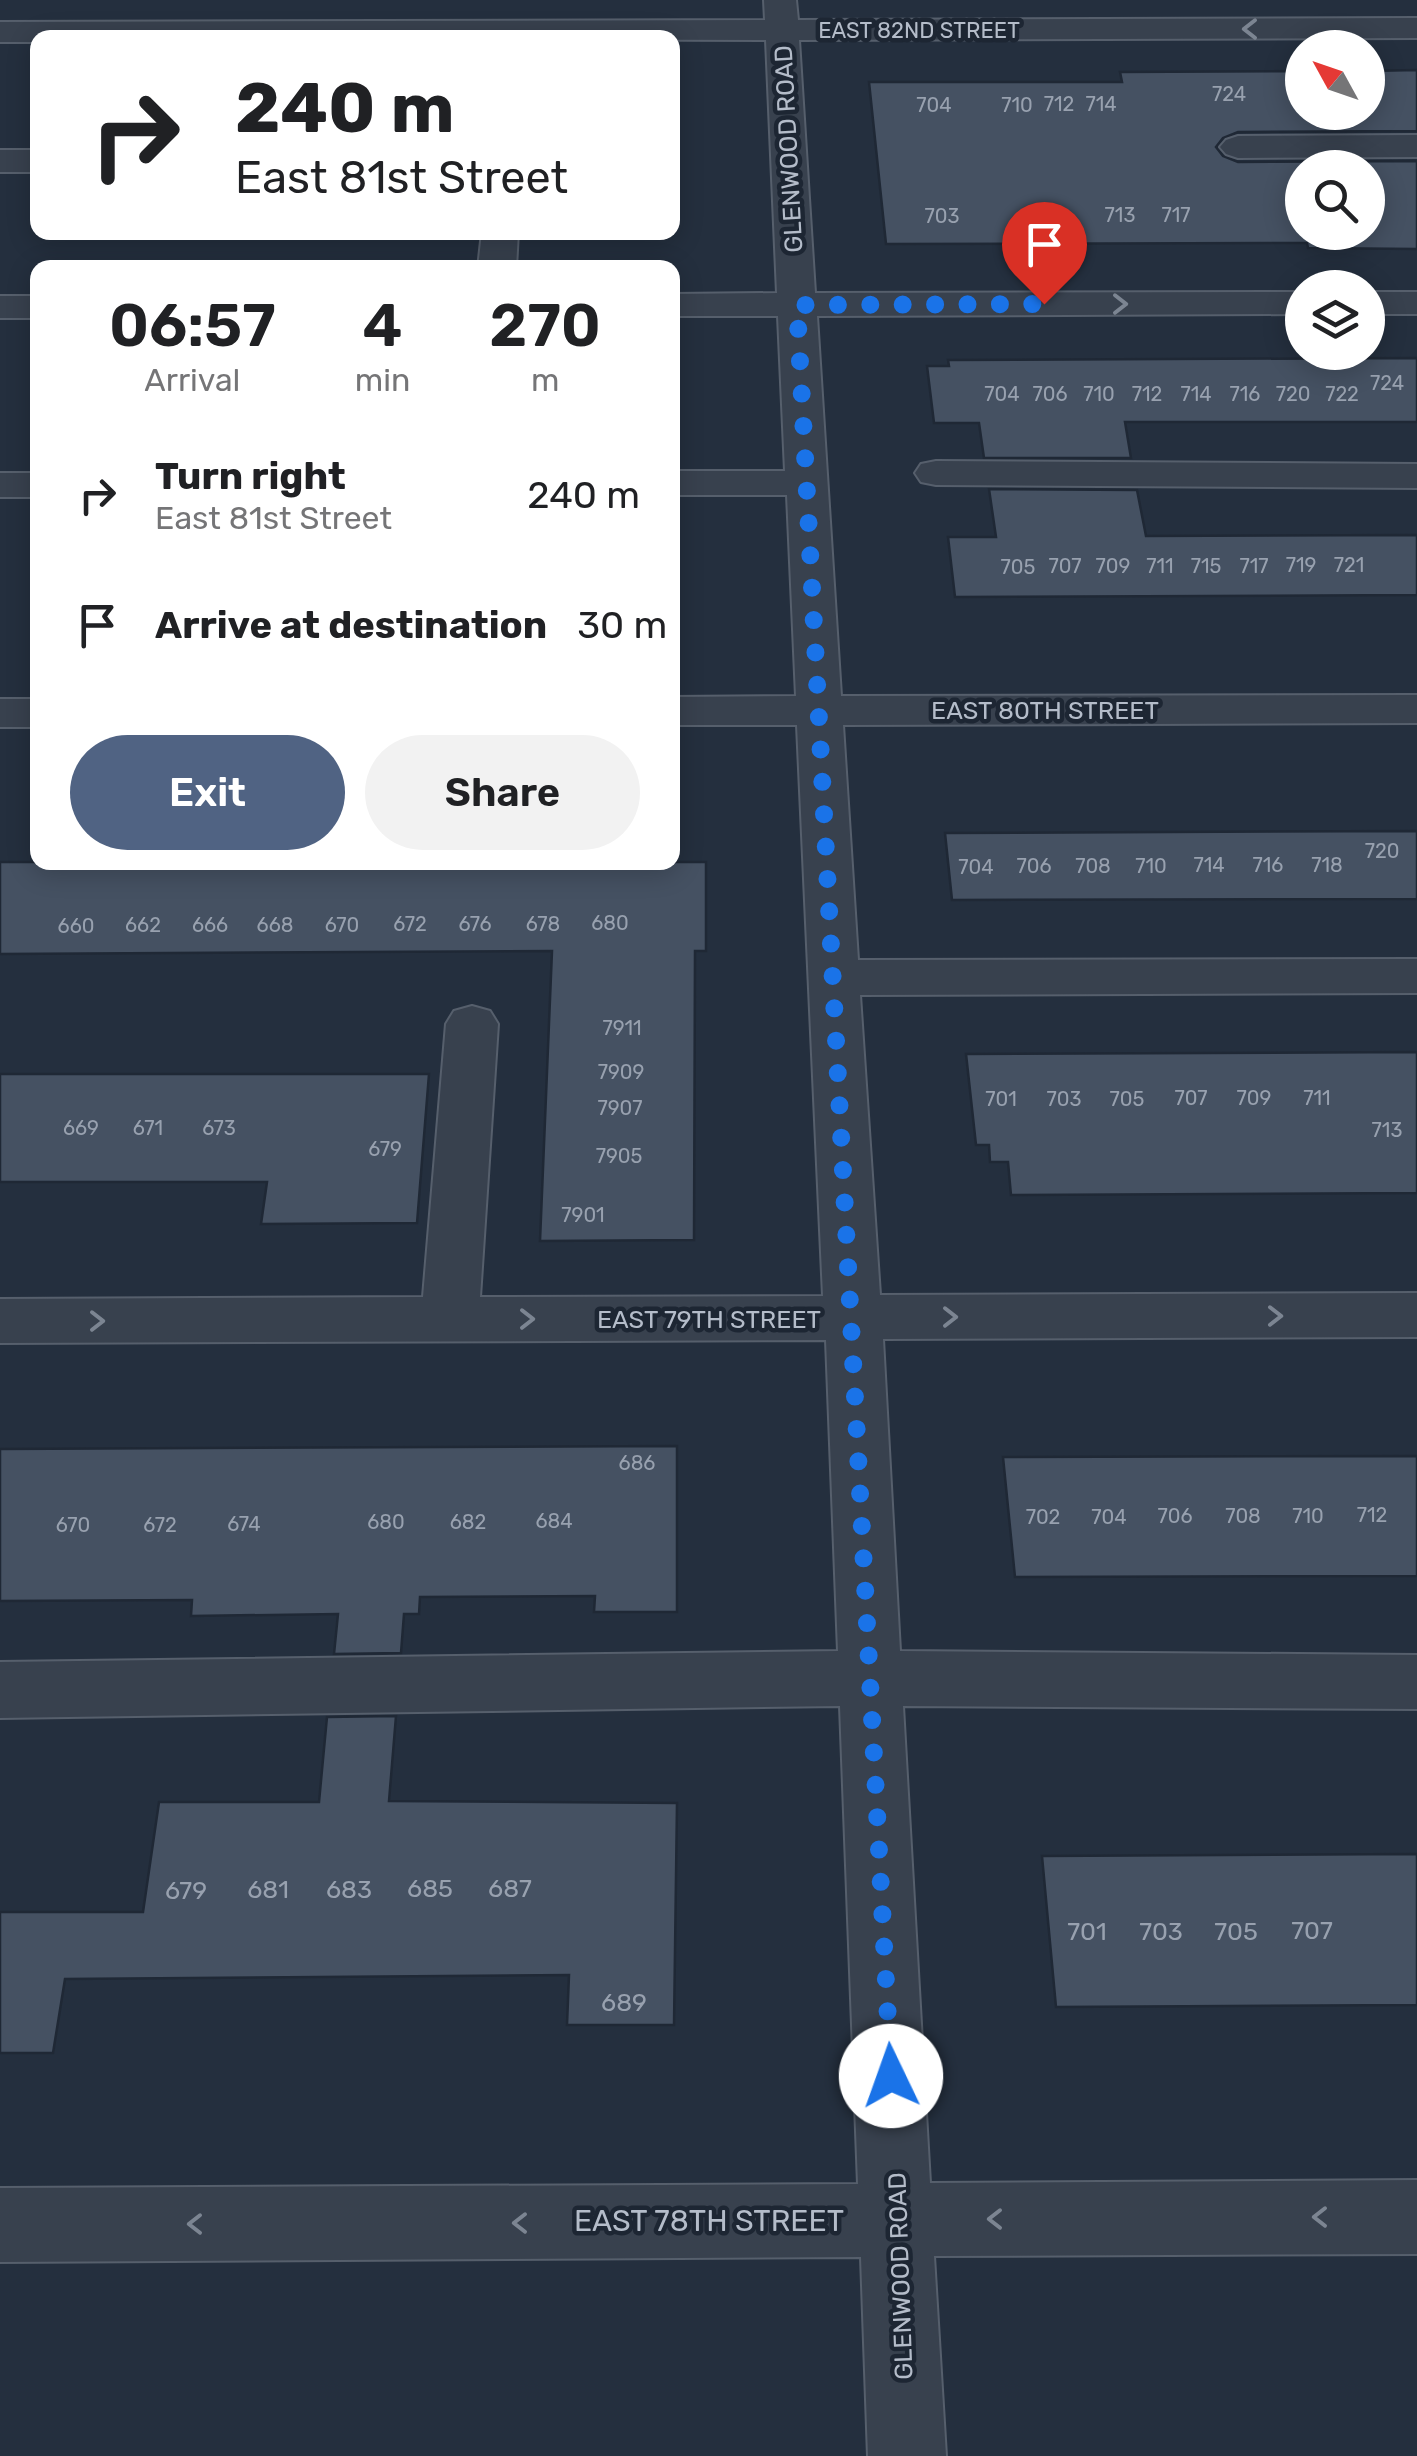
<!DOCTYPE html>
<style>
body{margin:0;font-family:Rubik,sans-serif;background:#f2f2f2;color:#202124;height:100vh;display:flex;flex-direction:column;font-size:38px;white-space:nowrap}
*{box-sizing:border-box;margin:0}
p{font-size:32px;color:#757577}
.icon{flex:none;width:55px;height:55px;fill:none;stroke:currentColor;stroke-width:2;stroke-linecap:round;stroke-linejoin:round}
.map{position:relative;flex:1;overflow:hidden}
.details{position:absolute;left:30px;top:260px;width:650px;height:610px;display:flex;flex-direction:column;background:#fff;border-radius:20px;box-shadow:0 5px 25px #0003}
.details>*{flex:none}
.top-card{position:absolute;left:30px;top:30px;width:650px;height:210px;border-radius:20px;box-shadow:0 5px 25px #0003;background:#fff;color:#202124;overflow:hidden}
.needle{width:65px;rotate:310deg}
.fabs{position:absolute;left:1285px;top:30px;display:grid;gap:20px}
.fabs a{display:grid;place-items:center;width:100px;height:100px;border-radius:50%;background:#fff;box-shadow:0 5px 25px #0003;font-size:50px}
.pin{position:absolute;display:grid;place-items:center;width:85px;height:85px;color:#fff;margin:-102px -42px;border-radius:50% 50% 50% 0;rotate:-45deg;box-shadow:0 0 10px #0007}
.pin .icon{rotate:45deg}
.me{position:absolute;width:110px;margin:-55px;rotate:357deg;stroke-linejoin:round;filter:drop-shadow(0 0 8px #0008)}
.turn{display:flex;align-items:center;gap:35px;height:210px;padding:0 40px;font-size:45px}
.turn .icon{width:130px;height:130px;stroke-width:2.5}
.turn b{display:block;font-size:70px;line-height:85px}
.eta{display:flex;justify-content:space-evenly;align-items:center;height:170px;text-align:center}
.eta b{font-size:60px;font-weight:600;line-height:70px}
.action{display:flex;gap:20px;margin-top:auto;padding:20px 40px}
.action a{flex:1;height:115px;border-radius:60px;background:#506383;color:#fff;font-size:40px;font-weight:600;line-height:115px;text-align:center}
.action a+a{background:#f2f2f2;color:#202124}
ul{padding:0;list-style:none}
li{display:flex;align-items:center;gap:30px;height:130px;padding:0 40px}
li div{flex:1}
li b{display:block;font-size:38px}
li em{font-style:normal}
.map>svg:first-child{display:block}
</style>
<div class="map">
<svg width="1417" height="2456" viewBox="0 0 1417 2456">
<rect width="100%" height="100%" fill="#242f3e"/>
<path fill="#455162" stroke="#1f2835" stroke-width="2.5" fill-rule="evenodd" d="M1417,70v61l-179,1 -15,6 -7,9 7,9 15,6 179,-1v88l-109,-1 -1,-5 -421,1 -17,-162h253l-2,-10 182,-1v41h66v-41zM1302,168h66v64h-66z
M1417,358v64h-292l6,36h-147l-5,-35h-45l-7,-57h22l-1,-6z
M989,489l148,1 9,46 271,-1v60l-462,2 -7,-60h48z
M1417,831v68l-465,1 -7,-67z
M0,862h706v89h-11l-1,289 -154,1 12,-290 -552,3z
M1417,1052v141l-406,2 -3,-33h-18l-1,-17h-13l-10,-91z
M0,1074h429l-12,149 -156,1 6,-42h-267z
M677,1446v166h-83l1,-16 -175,1 -1,17h-15l-3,39 -67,1 4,-40 -147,2 1,-16 -192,1v-152z
M1417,1456v120l-402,1 -12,-120z
M396,1716l-7,85 288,2 -3,222h-107l2,-50 -504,4 -12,74h-53v-141h143l16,-110h160l8,-85z
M1417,1854v151l-361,2 -14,-151z"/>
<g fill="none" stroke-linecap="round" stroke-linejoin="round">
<defs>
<path id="minor" d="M764,0h32l2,20 619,-2v20l-618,2 16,253 487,-1v22l-485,2 24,380 576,-1v28l-574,2 15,235 559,-1v34l-557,2 20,300 537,-2v44l-534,2 17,312 517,4v54l-514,-3 27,477 487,-3v74l-483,2 12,200h-78l-7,-199 -861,5v-74l858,-4 -18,-478 -840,12v-56l838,-11 -12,-311 -826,3v-44l423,-2 23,-273 8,-13 18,-5 18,5 8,13 -18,273 343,-1 -26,-571h-125v-28l124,-1 -9,-201h-115v-24h113l-7,-155h-106v-22l105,-1 -11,-253 -728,-2v4h-38v-20l765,-2z
M1417,135v22l-179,1 -12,-4 -6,-7 6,-7 12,-4z
M0,150h38v22h-38z
M482,232h36l-2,36h-38z
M1368,292h49v22h-49z
M0,296h38v22h-38z
M936,461l481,3v24l-481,-3 -15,-3 -6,-9 6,-9z
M0,473h38v24h-38z
M0,699h38v28h-38z"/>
</defs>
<use href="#minor" stroke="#565f6c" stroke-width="4"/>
<use href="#minor" fill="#38414e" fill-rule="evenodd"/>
</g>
<defs><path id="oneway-chevron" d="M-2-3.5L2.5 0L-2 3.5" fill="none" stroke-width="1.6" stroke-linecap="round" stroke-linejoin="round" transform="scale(2.5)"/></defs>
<g stroke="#7c8592">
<use href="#oneway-chevron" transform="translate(1250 29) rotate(180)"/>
<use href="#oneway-chevron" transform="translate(1120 304)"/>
<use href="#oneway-chevron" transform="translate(1275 1316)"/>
<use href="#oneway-chevron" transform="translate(950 1317)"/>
<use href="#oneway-chevron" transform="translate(527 1319)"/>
<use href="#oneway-chevron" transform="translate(97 1321)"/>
<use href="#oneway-chevron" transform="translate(1320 2217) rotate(180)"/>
<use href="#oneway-chevron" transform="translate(995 2219) rotate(180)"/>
<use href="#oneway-chevron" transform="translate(520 2223) rotate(180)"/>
<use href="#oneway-chevron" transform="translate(195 2224) rotate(180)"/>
</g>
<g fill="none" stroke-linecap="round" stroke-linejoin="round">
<path stroke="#1a73e8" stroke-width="18" stroke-dasharray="0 32.4" d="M891,2076l-94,-1771 247,-1"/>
</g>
<g text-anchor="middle" stroke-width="9" stroke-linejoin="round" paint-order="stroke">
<g font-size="20" fill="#98a1af">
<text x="1229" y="101">724</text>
<text x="1059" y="111">712</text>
<text x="1101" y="111">714</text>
<text x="934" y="112">704</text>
<text x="1017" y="112">710</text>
<text x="1120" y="222">713</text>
<text x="1176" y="222">717</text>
<text x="942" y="223">703</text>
<text x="1387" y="390">724</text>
<text x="1002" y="401">704</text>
<text x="1050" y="401">706</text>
<text x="1099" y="401">710</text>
<text x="1147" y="401">712</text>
<text x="1196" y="401">714</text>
<text x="1245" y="401">716</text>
<text x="1293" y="401">720</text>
<text x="1342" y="401">722</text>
<text x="1301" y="572">719</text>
<text x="1349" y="572">721</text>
<text x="1065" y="573">707</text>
<text x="1113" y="573">709</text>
<text x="1160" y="573">711</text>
<text x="1206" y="573">715</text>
<text x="1254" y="573">717</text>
<text x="1018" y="574">705</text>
<text x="1382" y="858">720</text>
<text x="1209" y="872">714</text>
<text x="1268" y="872">716</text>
<text x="1327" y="872">718</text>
<text x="1034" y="873">706</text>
<text x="1093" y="873">708</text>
<text x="1151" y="873">710</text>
<text x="976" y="874">704</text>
<text x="610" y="930">680</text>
<text x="410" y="931">672</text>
<text x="475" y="931">676</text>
<text x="543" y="931">678</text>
<text x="143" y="932">662</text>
<text x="210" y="932">666</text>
<text x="275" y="932">668</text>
<text x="342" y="932">670</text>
<text x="76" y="933">660</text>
<text x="622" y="1035">7911</text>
<text x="621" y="1079">7909</text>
<text x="1191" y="1105">707</text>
<text x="1254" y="1105">709</text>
<text x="1317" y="1105">711</text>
<text x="1001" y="1106">701</text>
<text x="1064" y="1106">703</text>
<text x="1127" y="1106">705</text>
<text x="620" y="1115">7907</text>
<text x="81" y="1135">669</text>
<text x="148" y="1135">671</text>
<text x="219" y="1135">673</text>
<text x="1387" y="1137">713</text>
<text x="385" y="1156">679</text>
<text x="619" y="1163">7905</text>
<text x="583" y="1222">7901</text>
<text x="637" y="1470">686</text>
<text x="1372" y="1522">712</text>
<text x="1175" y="1523">706</text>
<text x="1243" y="1523">708</text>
<text x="1308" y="1523">710</text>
<text x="1043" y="1524">702</text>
<text x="1109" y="1524">704</text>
<text x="554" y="1528">684</text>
<text x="386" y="1529">680</text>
<text x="468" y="1529">682</text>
<text x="244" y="1531">674</text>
<text x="73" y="1532">670</text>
<text x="160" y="1532">672</text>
</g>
<g font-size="22" fill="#b4bcc9" stroke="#1d2633">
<text x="919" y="38">EAST 82ND STREET</text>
</g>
<g font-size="25" fill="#b4bcc9" stroke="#1d2633">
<text transform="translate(788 149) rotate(-93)" y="9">GLENWOOD ROAD</text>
<text x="1045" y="719">EAST 80TH STREET</text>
<text x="709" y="1328">EAST 79TH STREET</text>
<text transform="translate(900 2276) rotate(-92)" y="9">GLENWOOD ROAD</text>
</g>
<g font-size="25" fill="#98a1af">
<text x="430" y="1897">685</text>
<text x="510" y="1897">687</text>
<text x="268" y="1898">681</text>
<text x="349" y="1898">683</text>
<text x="186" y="1899">679</text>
<text x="1312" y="1939">707</text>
<text x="1087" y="1940">701</text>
<text x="1161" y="1940">703</text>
<text x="1236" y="1940">705</text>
<text x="624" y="2011">689</text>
</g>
<g font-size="30" fill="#b4bcc9" stroke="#1d2633">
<text x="709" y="2231">EAST 78TH STREET</text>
</g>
</g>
</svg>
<div class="fabs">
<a><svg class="needle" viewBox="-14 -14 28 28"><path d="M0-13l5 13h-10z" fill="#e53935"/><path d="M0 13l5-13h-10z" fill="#757577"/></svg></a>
<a><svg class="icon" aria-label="search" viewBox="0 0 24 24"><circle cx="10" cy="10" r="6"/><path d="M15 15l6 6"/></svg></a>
<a><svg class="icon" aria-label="layers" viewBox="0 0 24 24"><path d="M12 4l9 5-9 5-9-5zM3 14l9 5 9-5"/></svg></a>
</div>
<div class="pin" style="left:1044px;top:304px;background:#d93025"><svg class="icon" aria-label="arrive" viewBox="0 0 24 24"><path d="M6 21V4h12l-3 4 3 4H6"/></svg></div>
<svg class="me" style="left:891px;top:2076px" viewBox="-20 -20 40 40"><circle r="19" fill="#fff"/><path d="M0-13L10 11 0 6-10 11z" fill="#1a73e8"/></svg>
<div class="top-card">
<div class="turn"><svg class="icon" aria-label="right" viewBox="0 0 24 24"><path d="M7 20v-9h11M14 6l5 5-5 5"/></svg><div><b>240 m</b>East 81st Street</div></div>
</div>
<section class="details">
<div class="eta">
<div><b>06:57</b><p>Arrival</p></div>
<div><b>4</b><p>min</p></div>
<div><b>270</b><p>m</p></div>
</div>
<ul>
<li><svg class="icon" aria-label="right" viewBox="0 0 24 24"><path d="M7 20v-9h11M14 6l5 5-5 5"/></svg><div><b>Turn right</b><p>East 81st Street</p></div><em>240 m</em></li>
<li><svg class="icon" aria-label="arrive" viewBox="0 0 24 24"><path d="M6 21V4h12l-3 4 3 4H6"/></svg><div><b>Arrive at destination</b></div><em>30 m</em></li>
</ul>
<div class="action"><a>Exit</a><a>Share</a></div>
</section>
</div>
